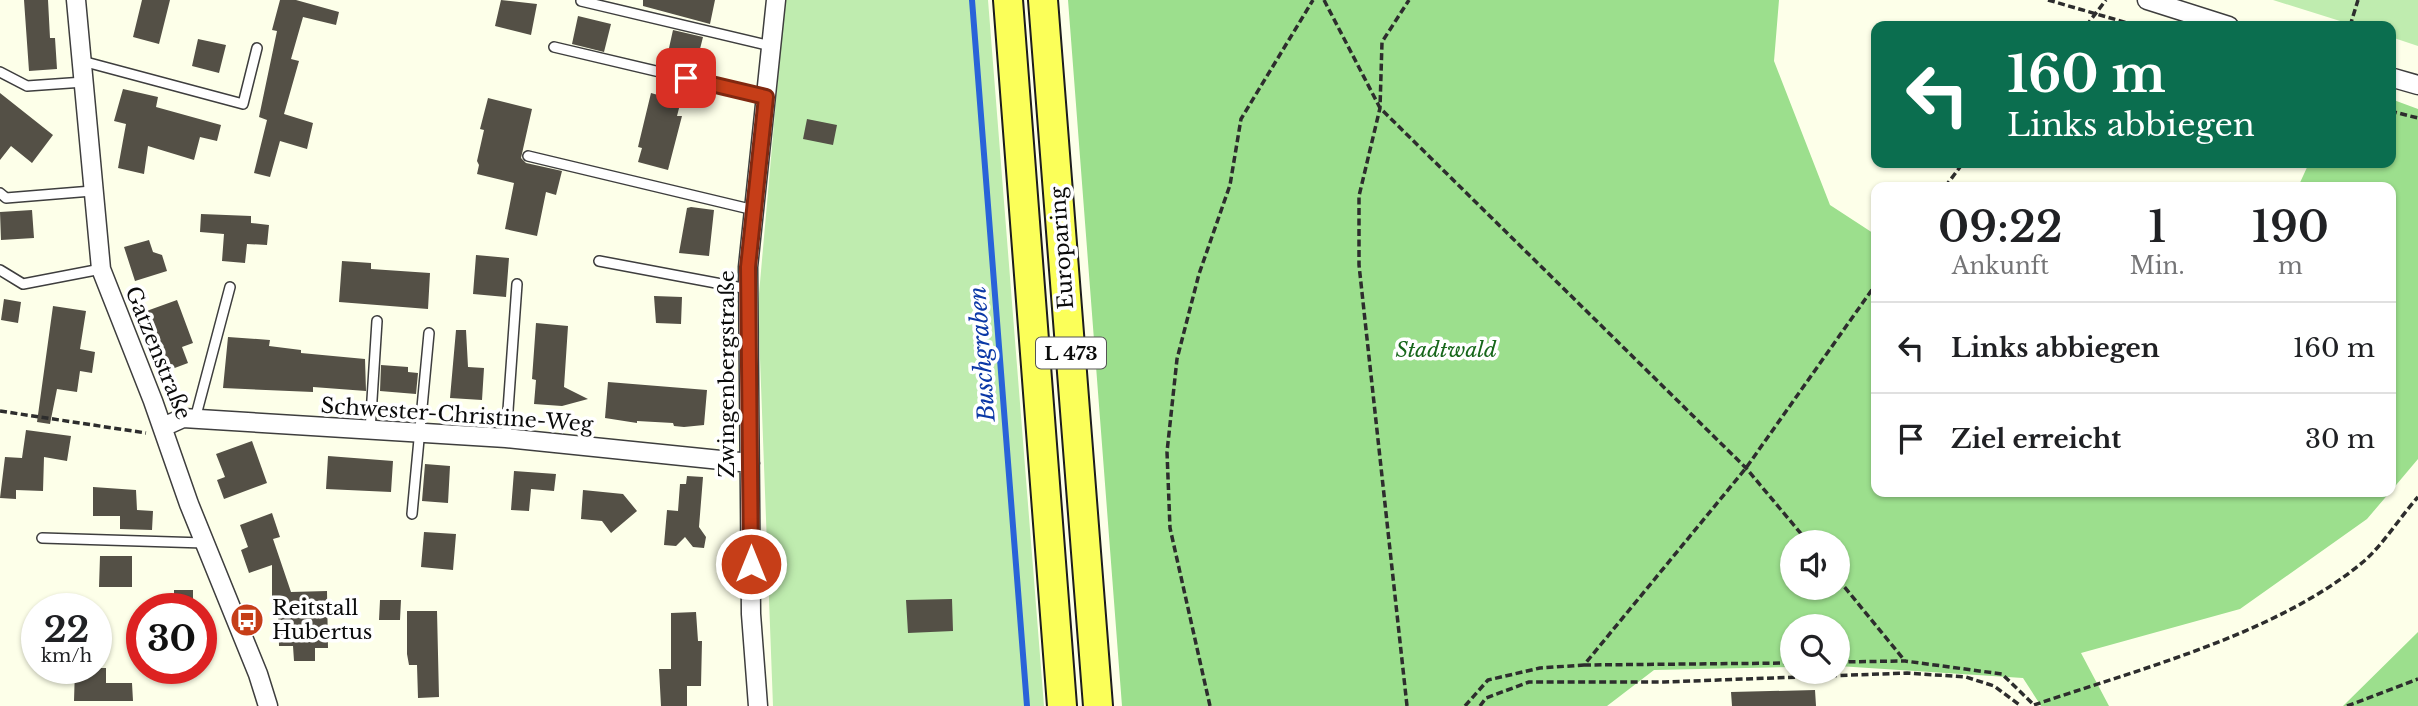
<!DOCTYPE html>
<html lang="de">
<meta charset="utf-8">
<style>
body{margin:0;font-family:"Libre Baskerville",serif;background:#f2f2f2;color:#202124;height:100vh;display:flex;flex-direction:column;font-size:26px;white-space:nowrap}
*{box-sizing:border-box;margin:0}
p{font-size:23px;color:#757577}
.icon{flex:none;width:38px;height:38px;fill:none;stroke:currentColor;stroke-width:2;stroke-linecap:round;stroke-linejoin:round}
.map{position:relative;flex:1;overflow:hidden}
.side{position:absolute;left:1871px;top:182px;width:525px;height:315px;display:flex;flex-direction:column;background:#fff;border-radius:14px;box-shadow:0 2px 5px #0004}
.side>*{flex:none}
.guide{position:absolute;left:1871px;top:21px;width:525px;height:147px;border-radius:14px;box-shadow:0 2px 5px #0004;background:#0b6e4f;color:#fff;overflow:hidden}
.controls{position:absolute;left:1780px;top:530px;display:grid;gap:14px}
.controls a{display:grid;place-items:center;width:70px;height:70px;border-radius:50%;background:#fff;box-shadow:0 2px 5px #0004;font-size:35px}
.speed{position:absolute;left:21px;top:593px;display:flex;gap:14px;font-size:35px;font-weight:700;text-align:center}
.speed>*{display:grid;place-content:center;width:91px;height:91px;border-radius:50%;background:#fff;box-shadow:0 2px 5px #0004;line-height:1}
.speed small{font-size:18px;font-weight:400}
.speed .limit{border:10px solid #d22;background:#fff;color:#111}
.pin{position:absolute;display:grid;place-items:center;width:60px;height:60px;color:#fff;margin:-30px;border-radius:14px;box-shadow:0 4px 10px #0006}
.me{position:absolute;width:77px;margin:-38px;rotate:0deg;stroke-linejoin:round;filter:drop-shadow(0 0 5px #0008)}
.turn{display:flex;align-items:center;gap:24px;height:147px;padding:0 21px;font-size:32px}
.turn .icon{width:91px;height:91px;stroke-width:2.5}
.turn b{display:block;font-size:49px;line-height:60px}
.eta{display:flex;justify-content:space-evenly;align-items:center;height:119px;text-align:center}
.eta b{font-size:42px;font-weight:600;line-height:49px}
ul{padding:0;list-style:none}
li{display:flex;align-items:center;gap:21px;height:91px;padding:0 21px;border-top:2px solid #e0e0e0}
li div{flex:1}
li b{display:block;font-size:26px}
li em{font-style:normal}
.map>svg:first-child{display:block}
</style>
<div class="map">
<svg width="2418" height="706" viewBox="0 0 2418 706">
<rect width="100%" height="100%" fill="#fdffe9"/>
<path fill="#bfecaf" d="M785,0h203l56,706h-271l-15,-401z
M2273,0h145v46l-27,-9 -1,-11h-34z"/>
<path fill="#9cdf8d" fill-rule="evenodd" d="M1068,0h711l-5,61 56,144 46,30v257h514l-23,27 -127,90 -159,44 28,53h-68l-18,-28 -185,-12v-40h-46v41l-138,3 -47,36h-485zM1792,542h46v46h-46z
M2391,99l27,10v350l-27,32 -1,-304h-92l11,-24h81z
M2418,632v74h-75z"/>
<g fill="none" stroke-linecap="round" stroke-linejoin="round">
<path stroke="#2963d9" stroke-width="6" d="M972,0l55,706"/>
</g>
<path fill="#545046" d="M24,0h24l2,38h5l2,31 -28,2z
M142,0h28l-11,44 -26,-7z
M280,0h16l43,12 -3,13 -33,-8 -12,42 8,2 -15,53 29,9 -6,26 -27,-8 -10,36 -16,-4 13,-53 -8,-3 18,-86 -5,-1z
M501,0l36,4 -6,31 -36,-9z
M643,0h72l-5,24 -67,-18z
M578,16l33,8 -7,28 -32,-8z
M673,30l30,7 -9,36 -29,-7z
M198,39l28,6 -7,28 -27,-7z
M662,80l23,5 -8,31h5l-14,54 -30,-8 4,-14 -4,-1 13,-54 7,2z
M123,89l35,8 -2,10 65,18 -4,16 -17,-4 -6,23 -46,-14 -4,28 -26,-6 8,-44 -12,-3z
M0,93l53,42 -21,28 -21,-17 -11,14z
M488,98l44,11 -11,49 5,5 36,8 -6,24 -10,-3 -9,44 -32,-7 9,-46 -37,-9 2,-9 -2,-4 7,-31 -4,-1z
M807,119l30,6 -4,20 -30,-6z
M691,207l23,3 -5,46 -30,-3 8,-45z
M32,210l2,28 -33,2 -1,-28z
M201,214l50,2v7l18,2 -2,20 -20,-1 -2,19 -23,-2 2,-27 -24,-2z
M149,240l4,12 9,3 5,16 -32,10 -11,-34z
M476,255l33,3 -3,39 -33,-3z
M342,261l29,2v6l59,4 -2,36 -89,-7z
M654,296l28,1 -1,27 -25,-1z
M4,299l17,3 -3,21 -17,-3z
M177,300l16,43 -11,4 6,16 -24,9 -23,-59z
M53,306l33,5 -6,38 15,3 -3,21 -12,-2 -3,21 -20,-3 -7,35 -13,-2z
M536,323l32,3 -4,61 24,12 -26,7 -28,-2 2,-24 -4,-1z
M456,330h10l2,37 16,1 -2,32 -32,-2z
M228,337l42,3 -1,6 32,4v3l64,6 1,32 -53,-4v5l-90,-4z
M381,365l27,2v5l10,1 -2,21 -36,-3z
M608,382l99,8 -3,35 -20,2 -10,-1 -1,-3 -36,-2v2l-32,-5z
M26,430l45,6 -4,25 -23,-4 -1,34 -27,-1v9l-16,-1 5,-41 17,1z
M252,441l15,42 -43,16 -7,-19 8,-3 -9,-23z
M328,456l65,5 -2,31 -65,-3z
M425,464l25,2 -2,37 -26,-2z
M514,471l42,3 -2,17 -23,-2 -2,22 -18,-1z
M687,476l16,1 -4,50 7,10 -2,11 -11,-1 -8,-10 -9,9 -12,-1 3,-35 11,1 2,-27h6z
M93,487l43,3 1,20 16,1 -1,19 -32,-1v-13h-27z
M583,490l40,4 14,17 -26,22 -9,-12 -21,-2z
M272,513l8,24 -7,2 18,53 36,-1 1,57h-13v13h-21l-1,-15h-14l-1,-38h-6v-43l-23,8 -8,-23 7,-3 -8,-22z
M424,532l32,2 -3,36 -32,-3z
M100,556h32v31h-33z
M174,590h19v19l-19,-1z
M952,599l1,32 -45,2 -2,-33z
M380,600h21l-1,20h-21z
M407,611h30l2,86 -21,1 -1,-33h-8l-2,-11z
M696,612l2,29h4l-1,45h-14v20h-26l-2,-37h12v-56z
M75,668h31v15h26l1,18h-59z
M1815,690l1,16h-84l-1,-14z"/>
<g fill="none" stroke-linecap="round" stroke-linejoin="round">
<defs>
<path id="service" d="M581,1l190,45
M554,47l212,50
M82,61l161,43 14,-56
M0,72l27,14 57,-4
M528,156l226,54
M0,193l6,5 86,-7
M599,261l149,28
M0,270l23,14 78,-15
M195,419l35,-132
M370,431l7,-110
M506,438l11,-154
M412,514l17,-181
M42,538l162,5"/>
<path id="minor" d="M76,0l25,269 52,132 36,103 69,170 10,32
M2147,0l82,26
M2390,77l28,8
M163,427l20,-9 323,20 244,25
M758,706l-7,-92 -3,-347 28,-267"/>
<path id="primary" d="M1008,0l54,706
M1043,0l55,706"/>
</defs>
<use href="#service" stroke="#3e3e3e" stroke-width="12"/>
<use href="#minor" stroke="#3e3e3e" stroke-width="21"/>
<use href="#primary" stroke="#1c1c1c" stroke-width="32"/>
<path stroke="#2d2d2d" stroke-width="3.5" stroke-dasharray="7 3.5" stroke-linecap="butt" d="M1324,0l56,108 366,360 62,74
M2048,0l90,26
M2086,26l20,-26
M2350,26l8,-26
M2390,111l28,7
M1945,187l18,-24
M0,411l146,22
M1838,579l67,82
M1838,662l67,-1 97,13 32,31
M1584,665l208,-2
M2034,705c105,-36 243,-71 329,-143 20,-17 37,-45 55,-65
M1210,706l-40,-178 -3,-76 10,-93 22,-85 31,-89 11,-66 72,-119
M1407,706l-48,-441v-69l21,-88 2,-66 27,-42
M1465,706l23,-26 52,-12 44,-3 162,-197 130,-184
M1480,706l6,-8 43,-16h135l243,-9 59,4 28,9 27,20
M2347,706l71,-27"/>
<use href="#service" stroke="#fff" stroke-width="9"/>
<use href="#minor" stroke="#fff" stroke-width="18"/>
<use href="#primary" stroke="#fbff59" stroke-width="28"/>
</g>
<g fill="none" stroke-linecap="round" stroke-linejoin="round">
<defs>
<path id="route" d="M686,78l80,19 -18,170 3,297"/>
</defs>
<use href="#route" stroke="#812810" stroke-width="18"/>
<use href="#route" stroke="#c63e18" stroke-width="12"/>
</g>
<defs>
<symbol id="bus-disc" viewBox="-11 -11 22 22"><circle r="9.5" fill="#c63e18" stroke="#fff"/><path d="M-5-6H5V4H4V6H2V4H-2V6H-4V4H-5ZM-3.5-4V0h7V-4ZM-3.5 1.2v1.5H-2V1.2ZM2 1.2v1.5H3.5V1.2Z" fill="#fff"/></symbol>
</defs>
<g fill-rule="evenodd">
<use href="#bus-disc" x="228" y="601" width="38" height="38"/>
</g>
<g text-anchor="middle" stroke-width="7" stroke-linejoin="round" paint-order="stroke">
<rect fill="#fff" stroke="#545454" stroke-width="2" x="1036" y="337.5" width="70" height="31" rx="5"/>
<g font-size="19" font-weight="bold" fill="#0b0b0b">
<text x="1071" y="360">L 473</text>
</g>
<g font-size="21" fill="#0b0b0b" stroke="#fff">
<text transform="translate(1062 248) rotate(-94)" y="7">Europaring</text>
<text transform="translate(158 353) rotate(68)" y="7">Gatzenstraße</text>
<text transform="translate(727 374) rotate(-90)" y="7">Zwingenbergstraße</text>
<text transform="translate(457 415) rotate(4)" y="7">Schwester-Christine-Weg</text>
</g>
<g font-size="21" font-style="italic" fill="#17671b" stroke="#fff">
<text x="1446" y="357">Stadtwald</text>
</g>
<g font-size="21" fill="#0b0b0b" stroke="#fff" text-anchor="start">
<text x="272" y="615">Reitstall<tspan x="272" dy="24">Hubertus</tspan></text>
</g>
<g font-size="23" font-style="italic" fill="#0b38a6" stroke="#fff">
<text transform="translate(982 354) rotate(-94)" y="8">Buschgraben</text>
</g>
</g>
</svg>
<div class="controls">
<a><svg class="icon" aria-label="sound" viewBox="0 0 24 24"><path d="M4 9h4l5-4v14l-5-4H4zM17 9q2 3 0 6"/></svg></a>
<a><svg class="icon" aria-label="search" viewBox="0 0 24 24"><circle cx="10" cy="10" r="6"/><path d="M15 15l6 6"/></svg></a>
</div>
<div class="speed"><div>22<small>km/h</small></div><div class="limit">30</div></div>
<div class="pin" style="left:686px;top:78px;background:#d93025"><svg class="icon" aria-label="arrive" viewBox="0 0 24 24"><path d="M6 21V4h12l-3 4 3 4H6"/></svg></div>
<svg class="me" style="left:751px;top:564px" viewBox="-20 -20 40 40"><circle r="17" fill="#c63e18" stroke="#fff" stroke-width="3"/><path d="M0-11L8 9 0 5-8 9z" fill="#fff"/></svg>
<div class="guide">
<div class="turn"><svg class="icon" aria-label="left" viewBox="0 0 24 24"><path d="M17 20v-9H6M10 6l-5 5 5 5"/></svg><div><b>160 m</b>Links abbiegen</div></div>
</div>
<section class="side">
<div class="eta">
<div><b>09:22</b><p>Ankunft</p></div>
<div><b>1</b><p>Min.</p></div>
<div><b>190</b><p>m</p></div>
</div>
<ul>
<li><svg class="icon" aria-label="left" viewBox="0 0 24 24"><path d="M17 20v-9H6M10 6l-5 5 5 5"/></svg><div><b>Links abbiegen</b></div><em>160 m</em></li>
<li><svg class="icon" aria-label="arrive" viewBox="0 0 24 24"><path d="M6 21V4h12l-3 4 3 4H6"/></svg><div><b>Ziel erreicht</b></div><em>30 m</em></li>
</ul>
</section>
</div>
